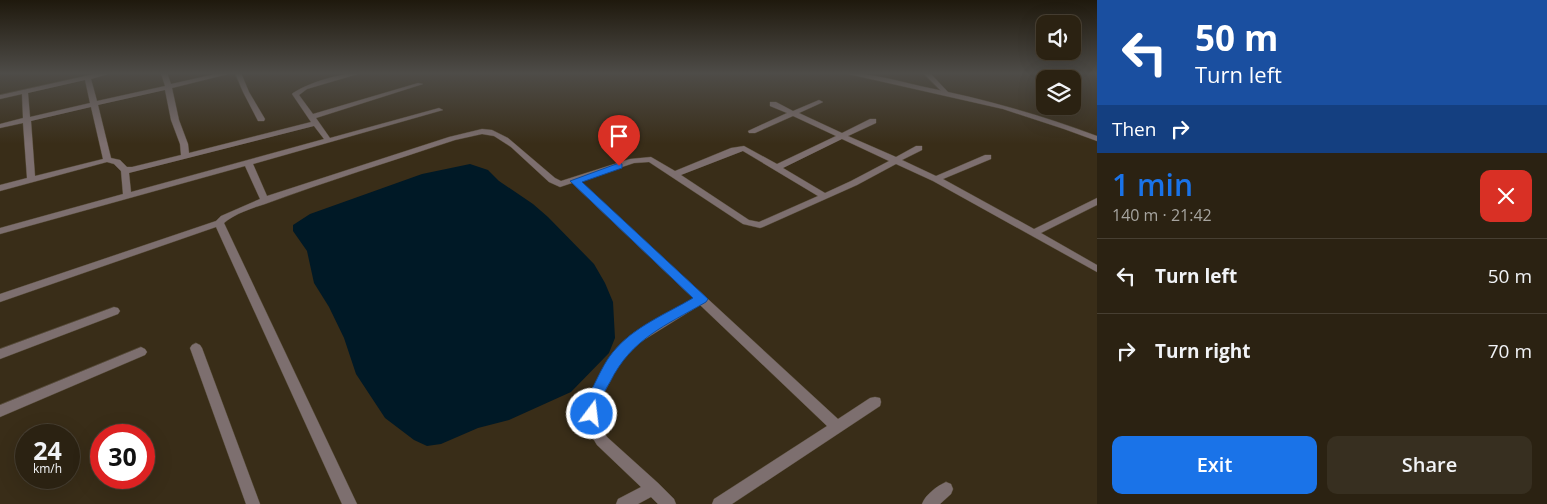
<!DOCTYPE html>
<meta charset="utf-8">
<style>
body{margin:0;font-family:"Open Sans",sans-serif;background:#372f20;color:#f1f3f6;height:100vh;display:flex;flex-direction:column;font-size:19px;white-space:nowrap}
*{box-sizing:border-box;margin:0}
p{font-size:16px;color:#a6a49f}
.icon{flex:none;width:28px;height:28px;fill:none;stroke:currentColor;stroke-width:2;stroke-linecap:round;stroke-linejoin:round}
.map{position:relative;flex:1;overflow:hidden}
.details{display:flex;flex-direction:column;background:#2b2212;width:450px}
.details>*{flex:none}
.top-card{background:#1a4fa0;color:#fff;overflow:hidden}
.buttons{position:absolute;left:1036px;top:15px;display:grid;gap:10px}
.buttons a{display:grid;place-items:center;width:45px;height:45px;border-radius:10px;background:#2b2212;box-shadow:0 5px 20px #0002,0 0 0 1px #473f32;font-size:25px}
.speed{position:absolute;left:15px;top:424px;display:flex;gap:10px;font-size:25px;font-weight:700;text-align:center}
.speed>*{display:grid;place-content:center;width:65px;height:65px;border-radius:50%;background:#2b2212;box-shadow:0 5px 20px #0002,0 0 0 1px #473f32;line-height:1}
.speed small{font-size:12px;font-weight:400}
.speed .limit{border:8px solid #d22;background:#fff;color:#111}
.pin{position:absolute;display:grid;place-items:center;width:42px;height:42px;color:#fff;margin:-51px -21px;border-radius:50% 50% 50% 0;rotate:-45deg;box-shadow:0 0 5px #0007}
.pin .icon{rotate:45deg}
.me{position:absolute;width:55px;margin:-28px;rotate:15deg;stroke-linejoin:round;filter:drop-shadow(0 0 4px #0008)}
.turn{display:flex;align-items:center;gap:18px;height:105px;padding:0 15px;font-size:22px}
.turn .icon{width:65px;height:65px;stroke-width:2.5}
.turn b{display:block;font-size:35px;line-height:42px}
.then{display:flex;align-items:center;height:48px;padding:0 15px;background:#0003;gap:10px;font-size:19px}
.round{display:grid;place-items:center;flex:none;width:52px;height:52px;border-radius:10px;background:#372f20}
.overview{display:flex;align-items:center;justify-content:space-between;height:85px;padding:0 15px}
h1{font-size:30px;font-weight:600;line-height:38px;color:#1a73e8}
.button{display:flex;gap:10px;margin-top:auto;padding:10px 15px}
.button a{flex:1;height:58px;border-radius:10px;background:#1a73e8;color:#fff;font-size:20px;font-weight:600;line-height:58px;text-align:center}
.button a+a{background:#372f20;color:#f1f3f6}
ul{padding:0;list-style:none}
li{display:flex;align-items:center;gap:15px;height:75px;padding:0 15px;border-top:1px solid #473f32}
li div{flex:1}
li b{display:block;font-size:19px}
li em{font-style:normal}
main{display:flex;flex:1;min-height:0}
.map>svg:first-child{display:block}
</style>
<main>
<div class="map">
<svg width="1097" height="504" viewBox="0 0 1097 504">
<rect width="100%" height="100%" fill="#392d18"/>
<path fill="#001926" d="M470,164l18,6 11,11 34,23 15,13 46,47 11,19 8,19 2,36 -6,15 -38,39 -62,28 -31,8 -37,16 -14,2 -13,-6 -29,-22 -29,-44 -12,-36 -15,-31 -15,-24 -7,-32 -14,-20v-6l17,-11 112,-40z"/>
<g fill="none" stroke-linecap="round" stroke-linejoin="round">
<defs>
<path id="minor" d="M99,73h12l-20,6 6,22 68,-15 -4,-13h6l4,11 49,-11h12l-60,15 7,32 9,24 1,9 122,-31 -19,-28 1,-1c17,-11 48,-20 68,-20l-54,16 -8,6 14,19 105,-31 5,1 -107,34 14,20 109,-30 4,2 -190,54 14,32 182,-59 33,-8 10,1 16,8 47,40 6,3 69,-22 21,-2 24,14 56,-23 13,-2 33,18 59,-28 -43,-20 -38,17h-6l-1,-2 39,-18 -17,-7v-4h6l17,9 26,-11 4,2 -2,1 -22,10 43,20 28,-14h6v4l-28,13 48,21 20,-11h6v4l-20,10 34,16 49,-21h6v4l-48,20 91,50 63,-31v7l-56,28 56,32v7l-164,-91 -37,-17 -39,21 -94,42 -3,1 -17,-4 -94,-62 -15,1 -54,18 258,238 32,-21 5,-1 5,1 1,4 -1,4 -148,98h-20l2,-5 113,-73 -127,-121 -66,41 -13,14 -22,43v21l8,13 51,46 16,16 2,5h-18l-7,-7 -13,7h-22l2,-5 23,-12 -44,-42 -12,-20 2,-22 26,-49 13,-14 68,-41 -122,-116 -12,4 -11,-5 -38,-35 -17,-11 -12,-2 -27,6c-63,21 -128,41 -190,64 -13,4 -31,10 -41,19l133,281h-15l-126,-277 -216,75v-8l216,-73 5,-5 39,-17 -15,-33 -245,68v-6l123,-34 -2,-23 -7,-7 -7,-2 -107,29v-6l27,-7 -4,-55 -23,5v-4l23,-6 -1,-24 -22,5v-4zM85,80l5,23 -60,14 -2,-24zM165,90l6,30 9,24 1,11 -49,12h-5l-7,-7 -9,-2 -13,-53zM91,107l12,52 -68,17 -4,-55zM314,126l10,13 -193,53 -2,-19zM842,139l47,22 -38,20 -26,12 -42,-25zM743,151l75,45 -59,26 -10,-2 -68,-45z
M235,73h6l8,19 16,27 -1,2h-6l-1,-2 -14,-27z
M923,73h7l18,19v2h-4z
M114,307l4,1 2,3 -2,3 -118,45v-10z
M196,343l4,2 2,3 58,156h-14l-56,-156 2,-3z
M141,347l4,2 2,3 -2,3 -145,62v-12z
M946,482l5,2 2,5 -2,5 -11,10h-18c3,-9 15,-18 24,-22z"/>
<path id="tertiary" d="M844,73c25,0 51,7 76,13 60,12 119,28 177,50v5l-33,-12 -61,-20z"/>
</defs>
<use href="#minor" stroke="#534834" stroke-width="1"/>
<use href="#tertiary" stroke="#534834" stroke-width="1"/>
<use href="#minor" fill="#7d6f6f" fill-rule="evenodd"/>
<use href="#tertiary" fill="#7d6f6f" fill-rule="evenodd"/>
</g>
<linearGradient id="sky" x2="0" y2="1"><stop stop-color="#1f190d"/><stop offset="0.51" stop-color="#4e4c48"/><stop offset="1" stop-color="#4e4c48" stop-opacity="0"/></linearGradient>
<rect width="1097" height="144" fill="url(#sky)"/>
<path fill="#1a73e8" stroke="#114b97" d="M619,163l3,1v4l-40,14 126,117 -2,3c-41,24 -74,36 -96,80 -4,6 -8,15 -10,21 -1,6 0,10 -2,15l-6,2 -5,-2c-5,-10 0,-19 5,-29 6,-12 12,-26 21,-37 20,-25 53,-38 80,-54l-123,-117z"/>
</svg>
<div class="buttons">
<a><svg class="icon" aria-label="sound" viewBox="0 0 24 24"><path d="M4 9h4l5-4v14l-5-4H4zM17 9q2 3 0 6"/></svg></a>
<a><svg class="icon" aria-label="layers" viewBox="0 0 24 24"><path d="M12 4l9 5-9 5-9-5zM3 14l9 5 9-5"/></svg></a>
</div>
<div class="speed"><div>24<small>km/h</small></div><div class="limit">30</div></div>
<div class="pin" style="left:619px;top:166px;background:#d93025"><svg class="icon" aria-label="arrive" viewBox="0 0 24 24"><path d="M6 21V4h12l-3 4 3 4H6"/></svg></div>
<svg class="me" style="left:592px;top:414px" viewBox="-20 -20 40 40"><circle r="17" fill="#1a73e8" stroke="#fff" stroke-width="3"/><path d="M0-11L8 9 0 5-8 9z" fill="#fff"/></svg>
</div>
<section class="details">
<div class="top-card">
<div class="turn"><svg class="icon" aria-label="left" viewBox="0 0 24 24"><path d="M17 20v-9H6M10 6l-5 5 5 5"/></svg><div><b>50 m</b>Turn left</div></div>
<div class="then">Then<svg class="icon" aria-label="right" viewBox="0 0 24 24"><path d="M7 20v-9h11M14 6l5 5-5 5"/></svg></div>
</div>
<div class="overview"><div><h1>1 min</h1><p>140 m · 21:42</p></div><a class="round" style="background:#d93025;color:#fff"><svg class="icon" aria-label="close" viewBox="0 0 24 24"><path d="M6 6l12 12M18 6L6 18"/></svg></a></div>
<ul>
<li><svg class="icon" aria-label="left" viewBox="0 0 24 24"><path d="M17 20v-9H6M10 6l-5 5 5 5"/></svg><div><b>Turn left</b></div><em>50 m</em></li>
<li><svg class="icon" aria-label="right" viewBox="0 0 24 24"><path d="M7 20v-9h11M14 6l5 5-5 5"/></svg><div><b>Turn right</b></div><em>70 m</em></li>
</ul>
<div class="button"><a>Exit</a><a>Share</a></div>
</section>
</main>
